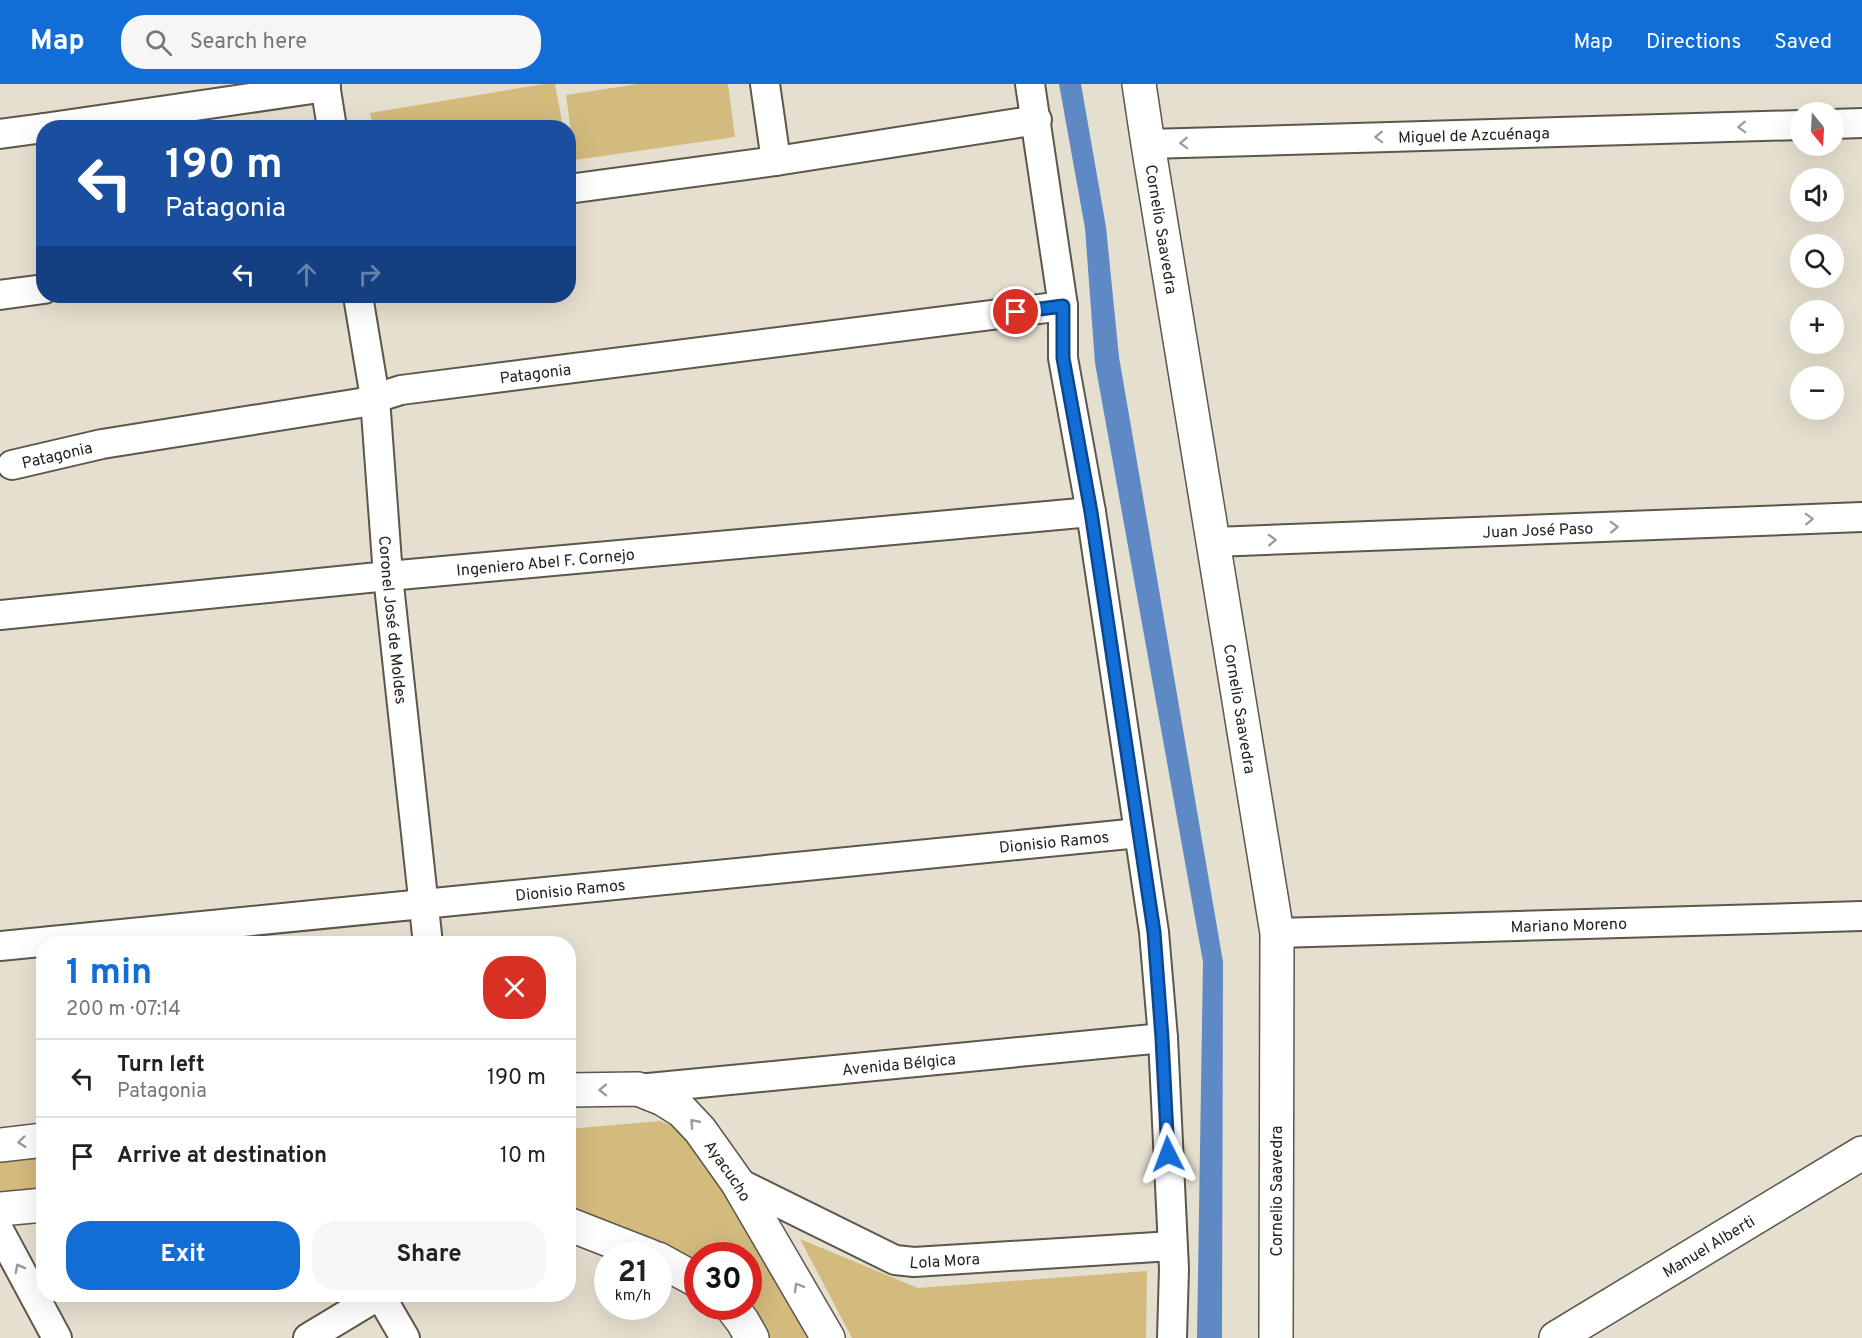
<!DOCTYPE html>
<meta charset="utf-8">
<style>
body{margin:0;font-family:Overpass,sans-serif;background:#f6f6f6;color:#222;height:100vh;display:flex;flex-direction:column;font-size:22px;white-space:nowrap}
*{box-sizing:border-box;margin:0}
p{font-size:20px;color:#767676}
.icon{flex:none;width:33px;height:33px;fill:none;stroke:currentColor;stroke-width:2;stroke-linecap:round;stroke-linejoin:round}
.map{position:relative;flex:1;overflow:hidden}
.side{position:absolute;left:36px;top:852px;width:540px;height:366px;display:flex;flex-direction:column;background:#fff;border-radius:24px;box-shadow:0 6px 24px #0002}
.side>*{flex:none}
.guide{position:absolute;left:36px;top:36px;width:540px;height:183px;border-radius:24px;box-shadow:0 6px 24px #0002;background:#1a4fa0;color:#fff;overflow:hidden}
.needle{width:39px;rotate:162deg}
.buttons{position:absolute;left:1790px;top:18px;display:grid;gap:12px}
.buttons a{display:grid;place-items:center;width:54px;height:54px;border-radius:50%;background:#fff;box-shadow:0 6px 24px #0002;font-size:30px}
.speed{position:absolute;left:594px;top:1158px;display:flex;gap:12px;font-size:30px;font-weight:700;text-align:center}
.speed>*{display:grid;place-content:center;width:78px;height:78px;border-radius:50%;background:#fff;box-shadow:0 6px 24px #0002;line-height:1}
.speed small{font-size:15px;font-weight:400}
.speed .limit{border:9px solid #d22;background:#fff;color:#111}
.pin{position:absolute;display:grid;place-items:center;width:51px;height:51px;color:#fff;margin:-26px;border:3px solid #fff;border-radius:50%;box-shadow:0 2px 6px #0007}
.me{position:absolute;width:66px;margin:-33px;rotate:357deg;stroke-linejoin:round;filter:drop-shadow(0 0 4px #0008)}
.turn{display:flex;align-items:center;gap:21px;height:126px;padding:0 30px;font-size:27px}
.turn .icon{width:78px;height:78px;stroke-width:2.5}
.turn b{display:block;font-size:42px;line-height:51px}
.lanes{display:flex;align-items:center;height:57px;padding:0 30px;background:#0003;justify-content:center;gap:30px;direction:ltr}
.lanes .off{opacity:.35}
.round{display:grid;place-items:center;flex:none;width:63px;height:63px;border-radius:24px;background:#f6f6f6}
.head{display:flex;align-items:center;justify-content:space-between;height:102px;padding:0 30px}
h1{font-size:36px;font-weight:700;line-height:45px;color:#126dd6}
.action{display:flex;gap:12px;margin-top:auto;padding:12px 30px}
.action a{flex:1;height:69px;border-radius:24px;background:#126dd6;color:#fff;font-size:24px;font-weight:700;line-height:69px;text-align:center}
.action a+a{background:#f6f6f6;color:#222}
ul{padding:0;list-style:none}
li{display:flex;align-items:center;gap:18px;height:78px;padding:0 30px;border-top:2px solid #e0e0e0}
li div{flex:1}
li b{display:block;font-size:22px}
li em{font-style:normal}
header{display:flex;align-items:center;gap:36px;box-sizing:border-box;height:84px;padding:0 30px;background:#126dd6;color:#fff}
header strong{font-size:28px}
nav{display:flex;gap:33px;margin-inline-start:auto;font-size:21px}
.search{width:420px;height:54px;background:#f6f6f6;display:flex;align-items:center;gap:15px;box-sizing:border-box;padding:0 21px;border-radius:24px;color:#767676;font-size:22px}
.map>svg:first-child{display:block}
</style>
<header>
<strong>Map</strong>
<div class="search"><svg class="icon" aria-label="search" viewBox="0 0 24 24"><circle cx="10" cy="10" r="6"/><path d="M15 15l6 6"/></svg>Search here</div>
<nav><a>Map</a><a>Directions</a><a>Saved</a></nav>
</header>
<div class="map">
<svg width="1862" height="1254" viewBox="0 0 1862 1254">
<rect width="100%" height="100%" fill="#e5dfcf"/>
<path fill="#d3ba7d" d="M544,0h11l8,43h-190l-3,-14z
M638,0h90l7,53 -160,23 -9,-65z
M660,1037l19,8 27,29 106,180h-45l-19,-32v-50h-50l-1,9 -128,-53 -1,-83z
M43,1071v34l-43,4v-34z
M800,1155l118,49 229,-17 -1,67h-294z"/>
<path fill="#5e89c4" d="M1059,0h22l25,143 13,130 104,605 -1,376h-25l6,-376 -108,-599 -10,-135z"/>
<g fill="none" stroke-linecap="round" stroke-linejoin="round">
<defs>
<g id="minor">
<path d="M325,0l7,44"/>
<path d="M765,0l11,77"/>
<path d="M1030,0l33,222v52l28,154 63,420 9,106 11,231 -2,69"/>
<path d="M1833,40l29,-1"/>
<path d="M44,44l282,-41"/>
<path d="M0,50l44,-6"/>
<path id="s1" d="M1148,60l652,-19"/>
<path d="M568,105l208,-28 261,-41"/>
<path d="M0,211l44,-6"/>
<path id="s2" d="M358,212l17,102 13,178 40,368"/>
<path id="s3" d="M12,381l90,-21 258,-41 41,-13 662,-84"/>
<path id="s4" d="M1214,458l648,-25"/>
<path id="s5" d="M0,531l388,-39 703,-64"/>
<path id="s6" d="M1277,849l585,-17"/>
<path id="s7" d="M0,862l1139,-113"/>
<path id="s8" d="M638,1005l525,-51"/>
<path id="s9" d="M737,1098l158,78 19,2 258,-16"/>
<path d="M0,1148l57,106"/>
<path d="M380,1211l25,43"/>
<path d="M308,1254l73,-44"/>
</g>
<g id="tertiary">
<path id="s10" d="M1139,0l9,60 129,789 -1,405"/>
</g>
<g id="secondary">
<path id="s11" d="M568,1006l70,-1 25,10 19,12 18,19 37,52 91,156"/>
<path d="M0,1061l44,-5"/>
<path d="M0,1125l44,-4"/>
<path d="M568,1140l82,32"/>
<path d="M658,1175l40,22"/>
<path d="M731,1222l12,16 9,16"/>
<path id="s12" d="M1556,1254l306,-185"/>
</g>
</defs>
<use href="#minor" stroke="#5c574a" stroke-width="32"/>
<use href="#tertiary" stroke="#5c574a" stroke-width="36"/>
<use href="#secondary" stroke="#5c574a" stroke-width="36"/>
<use href="#minor" stroke="#fff" stroke-width="28"/>
<use href="#tertiary" stroke="#fff" stroke-width="33"/>
<use href="#secondary" stroke="#fff" stroke-width="33"/>
</g>
<defs><path id="oneway-chevron" d="M-2-3.5L2.5 0L-2 3.5" fill="none" stroke-width="1.6" stroke-linecap="round" stroke-linejoin="round" transform="scale(1.5)"/></defs>
<g stroke="#9d9c99">
<use href="#oneway-chevron" transform="translate(1742 43) rotate(178)"/>
<use href="#oneway-chevron" transform="translate(1379 53) rotate(178)"/>
<use href="#oneway-chevron" transform="translate(1184 59) rotate(178)"/>
<use href="#oneway-chevron" transform="translate(1809 435) rotate(-2)"/>
<use href="#oneway-chevron" transform="translate(1614 443) rotate(-2)"/>
<use href="#oneway-chevron" transform="translate(1272 456) rotate(-2)"/>
<use href="#oneway-chevron" transform="translate(603 1006) rotate(179)"/>
<use href="#oneway-chevron" transform="translate(694 1039) rotate(-132)"/>
<use href="#oneway-chevron" transform="translate(22 1058) rotate(174)"/>
<use href="#oneway-chevron" transform="translate(19 1184) rotate(-118)"/>
<use href="#oneway-chevron" transform="translate(798 1203) rotate(-120)"/>
</g>
<g fill="none" stroke-linecap="round" stroke-linejoin="round">
<defs>
<path id="route" d="M1016,228l47,-6v52l28,154 63,420 8,106 6,116"/>
</defs>
<use href="#route" stroke="#0c478b" stroke-width="15"/>
<use href="#route" stroke="#126dd6" stroke-width="10"/>
</g>
<g text-anchor="middle" stroke-width="6" stroke-linejoin="round" paint-order="stroke">
<g font-size="16" fill="#25231d" stroke="#fff">
<text dy="6" stroke="none"><textPath href="#s1" startOffset="326">Miguel de Azcuénaga</textPath></text>
<text dy="6" stroke="none"><textPath href="#s10" startOffset="147">Cornelio Saavedra</textPath></text>
<text dy="6" stroke="none"><textPath href="#s3" startOffset="532">Patagonia</textPath></text>
<text dy="6" stroke="none"><textPath href="#s3" startOffset="46">Patagonia</textPath></text>
<text dy="6" stroke="none"><textPath href="#s4" startOffset="324">Juan José Paso</textPath></text>
<text dy="6" stroke="none"><textPath href="#s5" startOffset="548">Ingeniero Abel F. Cornejo</textPath></text>
<text dy="6" stroke="none"><textPath href="#s2" startOffset="326">Coronel José de Moldes</textPath></text>
<text dy="6" stroke="none"><textPath href="#s10" startOffset="633">Cornelio Saavedra</textPath></text>
<text dy="6" stroke="none"><textPath href="#s7" startOffset="1059">Dionisio Ramos</textPath></text>
<text dy="6" stroke="none"><textPath href="#s7" startOffset="573">Dionisio Ramos</textPath></text>
<text dy="6" stroke="none"><textPath href="#s6" startOffset="292">Mariano Moreno</textPath></text>
<text dy="6" stroke="none"><textPath href="#s8" startOffset="262">Avenida Bélgica</textPath></text>
<text dy="6" stroke="none"><textPath href="#s11" startOffset="195">Ayacucho</textPath></text>
<text transform="translate(1276 1107) rotate(-90)" y="6">Cornelio Saavedra</text>
<text dy="6" stroke="none"><textPath href="#s12" startOffset="178">Manuel Alberti</textPath></text>
<text dy="6" stroke="none"><textPath href="#s9" startOffset="226">Lola Mora</textPath></text>
</g>
</g>
</svg>
<div class="buttons">
<a><svg class="needle" viewBox="-14 -14 28 28"><path d="M0-13l5 13h-10z" fill="#e53935"/><path d="M0 13l5-13h-10z" fill="#767676"/></svg></a>
<a><svg class="icon" aria-label="sound" viewBox="0 0 24 24"><path d="M4 9h4l5-4v14l-5-4H4zM17 9q2 3 0 6"/></svg></a>
<a><svg class="icon" aria-label="search" viewBox="0 0 24 24"><circle cx="10" cy="10" r="6"/><path d="M15 15l6 6"/></svg></a>
<a>+</a>
<a>−</a>
</div>
<div class="speed"><div>21<small>km/h</small></div><div class="limit">30</div></div>
<div class="pin" style="left:1016px;top:228px;background:#d93025"><svg class="icon" aria-label="arrive" viewBox="0 0 24 24"><path d="M6 21V4h12l-3 4 3 4H6"/></svg></div>
<svg class="me" style="left:1168px;top:1070px" viewBox="-20 -20 40 40"><path d="M0-17L14 15 0 8-14 15z" fill="#126dd6" stroke="#fff" stroke-width="4"/></svg>
<div class="guide">
<div class="turn"><svg class="icon" aria-label="left" viewBox="0 0 24 24"><path d="M17 20v-9H6M10 6l-5 5 5 5"/></svg><div><b>190 m</b>Patagonia</div></div>
<div class="lanes"><svg class="icon" aria-label="left" viewBox="0 0 24 24"><path d="M17 20v-9H6M10 6l-5 5 5 5"/></svg><svg class="icon off" aria-label="ahead" viewBox="0 0 24 24"><path d="M12 20V5M6 11l6-6 6 6"/></svg><svg class="icon off" aria-label="right" viewBox="0 0 24 24"><path d="M7 20v-9h11M14 6l5 5-5 5"/></svg></div>
</div>
<section class="side">
<div class="head"><div><h1>1 min</h1><p>200 m · 07:14</p></div><a class="round" style="background:#d93025;color:#fff"><svg class="icon" aria-label="close" viewBox="0 0 24 24"><path d="M6 6l12 12M18 6L6 18"/></svg></a></div>
<ul>
<li><svg class="icon" aria-label="left" viewBox="0 0 24 24"><path d="M17 20v-9H6M10 6l-5 5 5 5"/></svg><div><b>Turn left</b><p>Patagonia</p></div><em>190 m</em></li>
<li><svg class="icon" aria-label="arrive" viewBox="0 0 24 24"><path d="M6 21V4h12l-3 4 3 4H6"/></svg><div><b>Arrive at destination</b></div><em>10 m</em></li>
</ul>
<div class="action"><a>Exit</a><a>Share</a></div>
</section>
</div>
